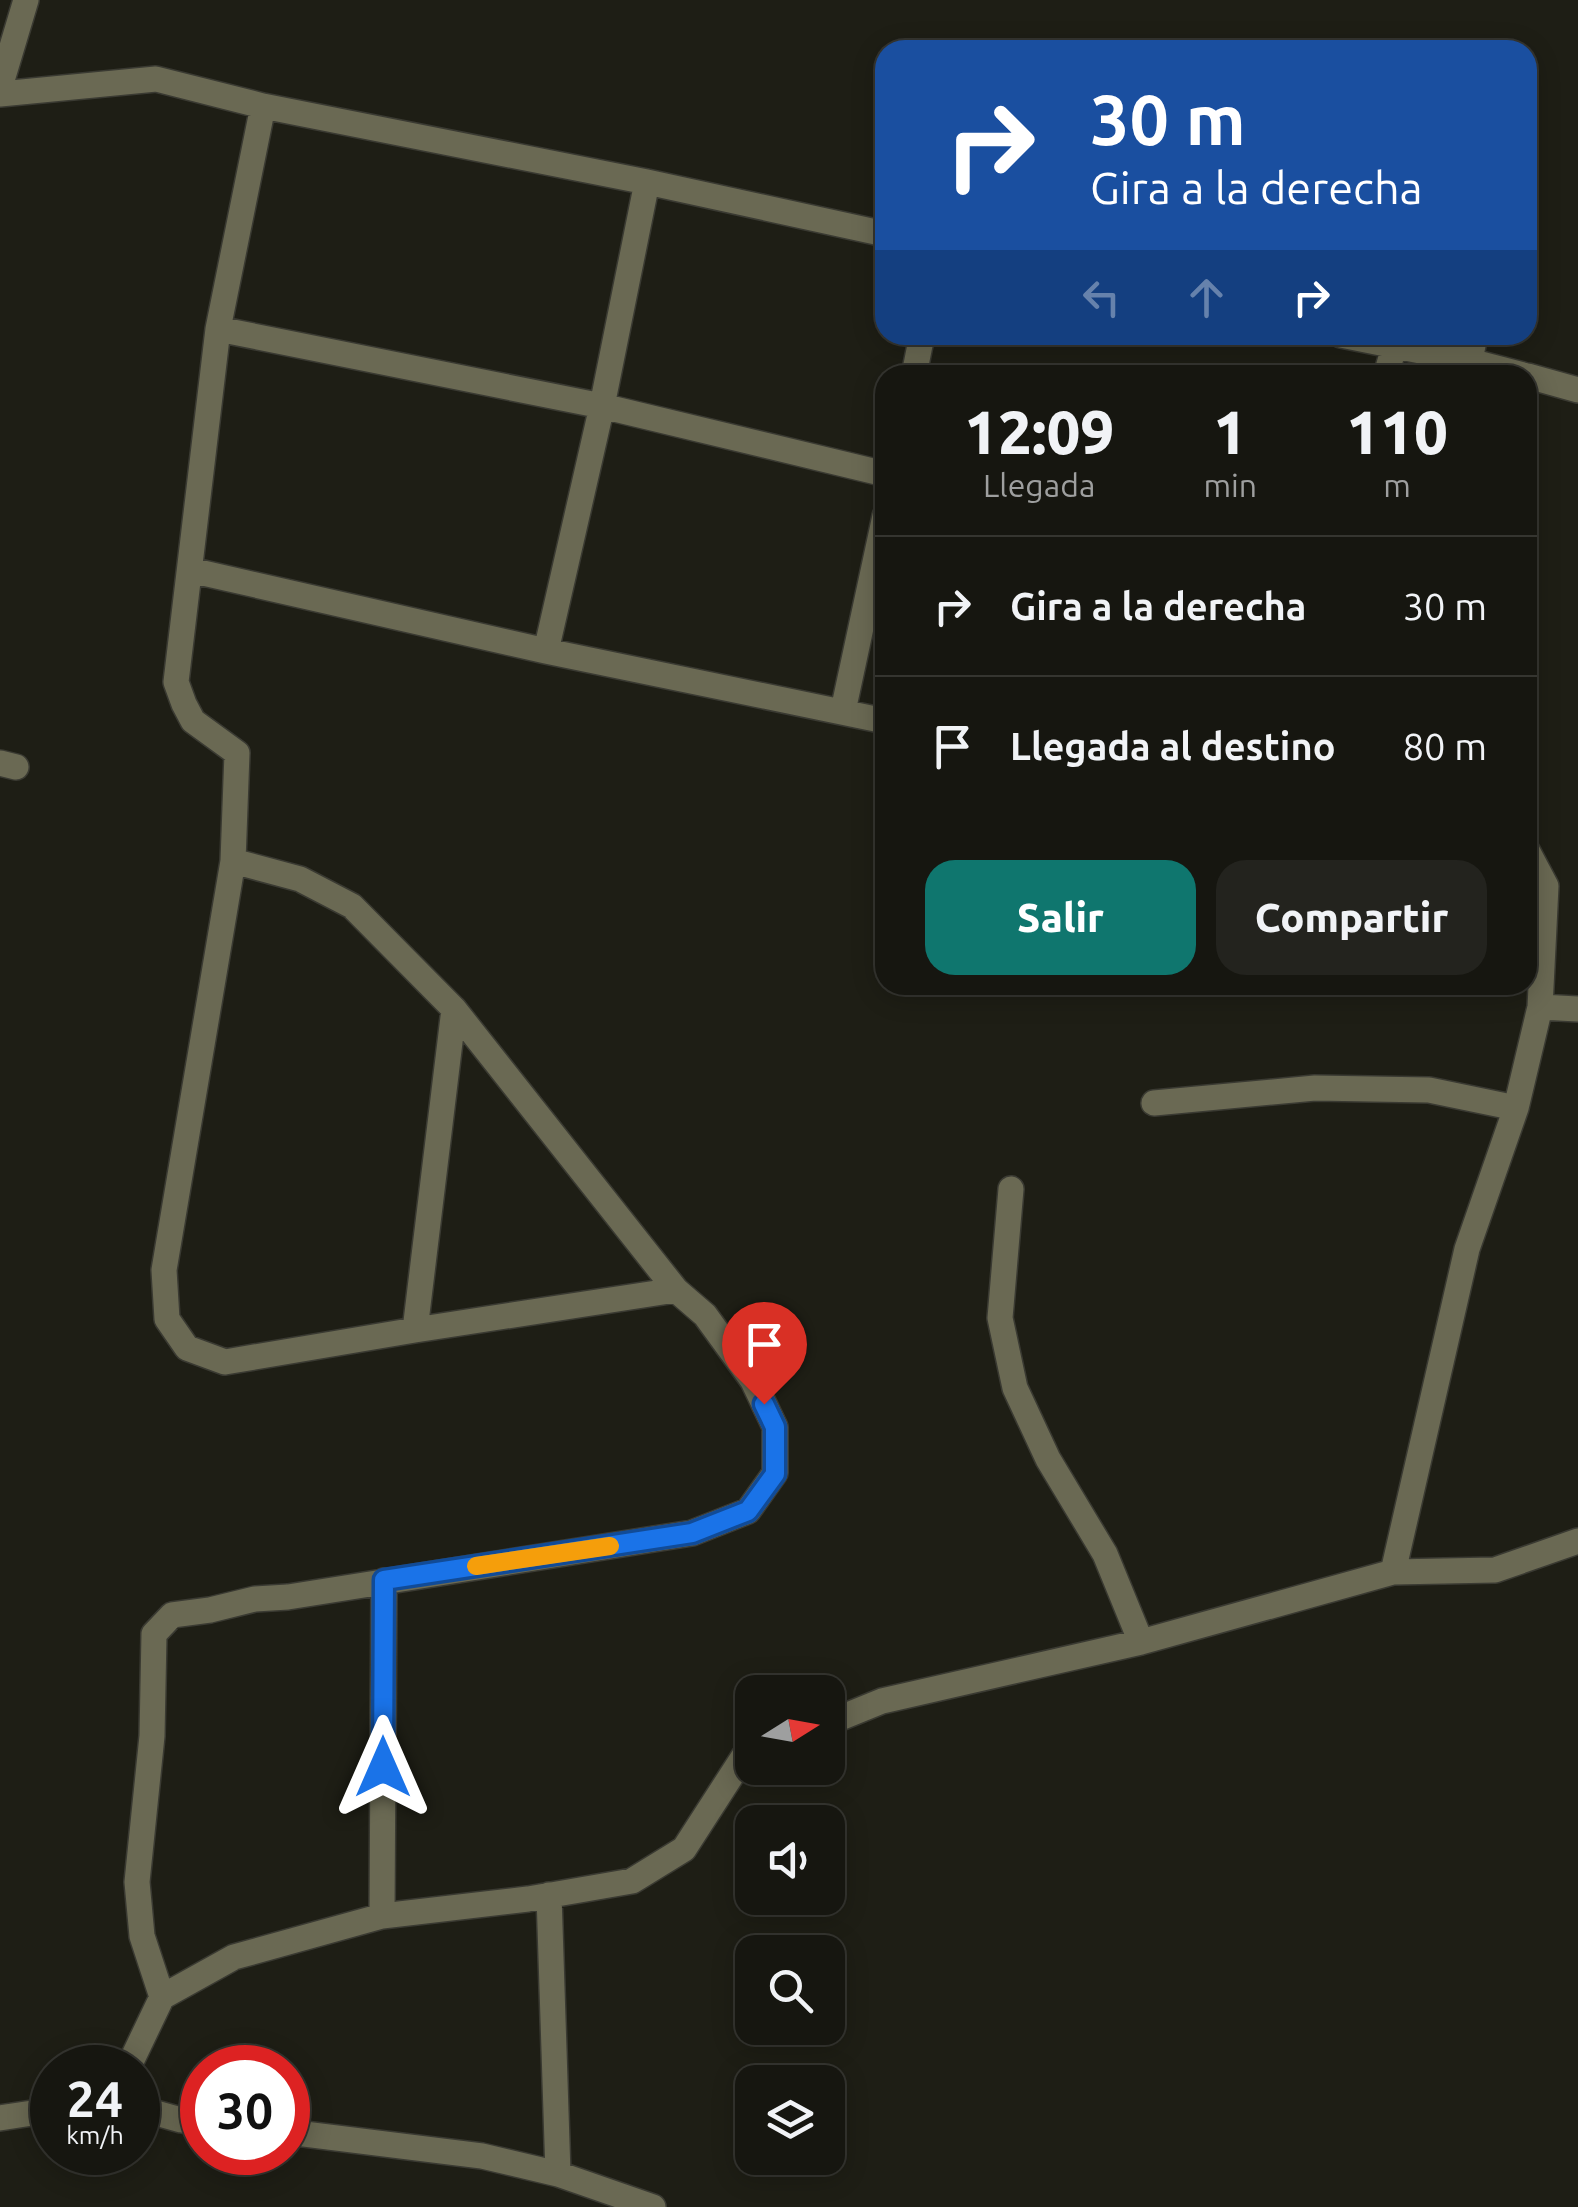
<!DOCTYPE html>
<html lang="es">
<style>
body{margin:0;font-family:Ubuntu,sans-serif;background:#23231e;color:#f1f3f6;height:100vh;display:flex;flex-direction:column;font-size:38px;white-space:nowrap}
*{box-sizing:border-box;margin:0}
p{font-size:32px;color:#9e9f9f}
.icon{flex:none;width:55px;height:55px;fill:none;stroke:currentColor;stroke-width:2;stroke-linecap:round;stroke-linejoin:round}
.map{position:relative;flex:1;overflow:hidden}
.side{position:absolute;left:875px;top:365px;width:662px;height:630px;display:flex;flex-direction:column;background:#161610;border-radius:30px;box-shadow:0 5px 25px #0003,0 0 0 2px #353530}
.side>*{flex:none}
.banner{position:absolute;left:875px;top:40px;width:662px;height:305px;border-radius:30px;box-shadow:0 5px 25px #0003,0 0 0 2px #353530;background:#1a4fa0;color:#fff;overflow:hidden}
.needle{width:65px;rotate:79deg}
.buttons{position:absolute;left:735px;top:1675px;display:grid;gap:20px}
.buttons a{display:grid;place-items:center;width:110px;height:110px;border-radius:20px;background:#161610;box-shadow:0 5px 25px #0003,0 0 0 2px #353530;font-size:50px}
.speed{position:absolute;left:30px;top:2045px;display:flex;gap:20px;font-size:50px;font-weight:700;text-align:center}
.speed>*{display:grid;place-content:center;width:130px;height:130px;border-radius:50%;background:#161610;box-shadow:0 5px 25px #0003,0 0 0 2px #353530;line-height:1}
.speed small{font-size:25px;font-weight:400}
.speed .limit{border:15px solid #d22;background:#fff;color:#111}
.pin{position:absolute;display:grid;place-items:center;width:85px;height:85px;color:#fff;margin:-102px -42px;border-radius:50% 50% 50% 0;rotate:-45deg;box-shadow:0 0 10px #0007}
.pin .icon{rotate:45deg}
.me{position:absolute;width:110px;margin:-55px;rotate:0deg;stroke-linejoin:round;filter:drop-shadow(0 0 8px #0008)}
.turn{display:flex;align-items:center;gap:35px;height:210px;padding:0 50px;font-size:45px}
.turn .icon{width:130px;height:130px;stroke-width:2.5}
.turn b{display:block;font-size:70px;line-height:85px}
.lanes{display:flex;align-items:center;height:95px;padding:0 50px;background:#0003;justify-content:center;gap:50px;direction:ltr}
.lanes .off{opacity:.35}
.eta{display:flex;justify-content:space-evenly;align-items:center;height:170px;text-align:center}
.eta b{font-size:60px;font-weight:800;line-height:70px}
.primary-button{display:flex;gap:20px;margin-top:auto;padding:20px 50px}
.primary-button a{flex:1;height:115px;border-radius:30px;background:#0f766e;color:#fff;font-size:40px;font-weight:800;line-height:115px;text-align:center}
.primary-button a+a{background:#23231e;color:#f1f3f6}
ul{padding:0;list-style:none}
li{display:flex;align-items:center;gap:30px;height:140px;padding:0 50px;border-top:2px solid #353530}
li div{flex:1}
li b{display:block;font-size:38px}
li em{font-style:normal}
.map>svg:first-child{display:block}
</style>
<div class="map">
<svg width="1578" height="2207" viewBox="0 0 1578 2207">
<rect width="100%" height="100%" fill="#1e1e15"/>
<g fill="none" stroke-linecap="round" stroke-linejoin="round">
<defs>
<path id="minor" d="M0,87l26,-87
M0,94l156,-15 107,27 384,76 238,52
M263,106l-45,223 -42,353 8,22 9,17 44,32 -4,108 -69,409 3,49 20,29 38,14 190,-32 261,-40
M218,329l384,77 283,68
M1341,335l129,26 53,14
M1470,361l5,-26
M914,375l8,-40
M1386,375l8,-28
M1528,376l50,14
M190,570l356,81 339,70
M546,651l56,-245 45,-224
M843,711l42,-195
M0,763l16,4
M1540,1007l38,2
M1154,1103l161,-15 114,2 87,18
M1011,1189l-11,129 15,70 33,71 57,95 36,88
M415,1330l39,-321
M1393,1572l74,-323 49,-141 24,-101 6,-121 -18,-34
M828,1723l54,-22 259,-59 252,-70 102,-2 83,-29
M549,1895l9,279
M382,1916l2,-335
M162,1997l-20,-61 -5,-54 15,-146 2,-102 18,-19 38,-5 45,-11 33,-2 404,-64 56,-22 27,-38v-46l-22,-46 -48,-66 -29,-25 -222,-281 -102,-103 -52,-27 -67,-18
M128,2068l34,-71 72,-40 148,-41 146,-17 104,-18 52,-32 60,-93 8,-3
M138,2108l43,12 21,3
M0,2118l52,-8
M288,2132l194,24 76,18 95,33"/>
</defs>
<use href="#minor" stroke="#3a3a32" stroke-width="28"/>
<use href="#minor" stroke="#6a6953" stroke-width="25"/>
</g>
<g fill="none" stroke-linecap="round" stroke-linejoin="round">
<defs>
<path id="route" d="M383,1767l1,-187 308,-47 56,-22 27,-37v-47l-11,-23"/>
</defs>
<use href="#route" stroke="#114b97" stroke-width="25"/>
<use href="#route" stroke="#1a73e8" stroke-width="18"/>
<path stroke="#f59e0b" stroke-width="18" d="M476,1566l134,-20"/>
</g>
</svg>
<div class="buttons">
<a><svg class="needle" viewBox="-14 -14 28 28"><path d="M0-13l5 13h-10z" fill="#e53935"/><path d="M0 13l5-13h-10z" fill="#9e9f9f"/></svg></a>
<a><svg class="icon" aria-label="sound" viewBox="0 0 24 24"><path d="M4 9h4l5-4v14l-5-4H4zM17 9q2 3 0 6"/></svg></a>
<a><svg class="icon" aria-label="search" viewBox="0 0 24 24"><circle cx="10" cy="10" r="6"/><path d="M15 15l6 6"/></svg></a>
<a><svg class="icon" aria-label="layers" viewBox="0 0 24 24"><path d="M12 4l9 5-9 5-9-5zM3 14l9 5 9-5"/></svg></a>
</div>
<div class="speed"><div>24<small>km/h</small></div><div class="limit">30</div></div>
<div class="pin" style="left:764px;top:1404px;background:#d93025"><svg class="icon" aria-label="arrive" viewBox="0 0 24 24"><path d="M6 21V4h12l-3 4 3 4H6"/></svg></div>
<svg class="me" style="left:383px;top:1767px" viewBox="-20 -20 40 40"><path d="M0-17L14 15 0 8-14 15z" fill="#1a73e8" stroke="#fff" stroke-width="4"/></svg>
<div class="banner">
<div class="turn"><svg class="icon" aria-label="right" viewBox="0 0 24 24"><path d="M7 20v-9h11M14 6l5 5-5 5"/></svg><div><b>30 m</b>Gira a la derecha</div></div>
<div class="lanes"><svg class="icon off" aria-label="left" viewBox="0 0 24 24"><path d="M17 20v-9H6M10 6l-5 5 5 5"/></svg><svg class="icon off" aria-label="ahead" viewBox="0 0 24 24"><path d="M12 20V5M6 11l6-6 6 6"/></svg><svg class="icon" aria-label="right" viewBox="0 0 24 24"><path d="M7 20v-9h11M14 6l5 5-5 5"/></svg></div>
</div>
<section class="side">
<div class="eta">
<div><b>12:09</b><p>Llegada</p></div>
<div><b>1</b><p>min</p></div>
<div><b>110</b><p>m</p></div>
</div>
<ul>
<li><svg class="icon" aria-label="right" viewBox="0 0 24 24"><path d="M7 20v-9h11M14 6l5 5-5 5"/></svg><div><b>Gira a la derecha</b></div><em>30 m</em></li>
<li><svg class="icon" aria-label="arrive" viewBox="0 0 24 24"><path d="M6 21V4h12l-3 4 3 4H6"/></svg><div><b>Llegada al destino</b></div><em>80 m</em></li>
</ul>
<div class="primary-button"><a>Salir</a><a>Compartir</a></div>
</section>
</div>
